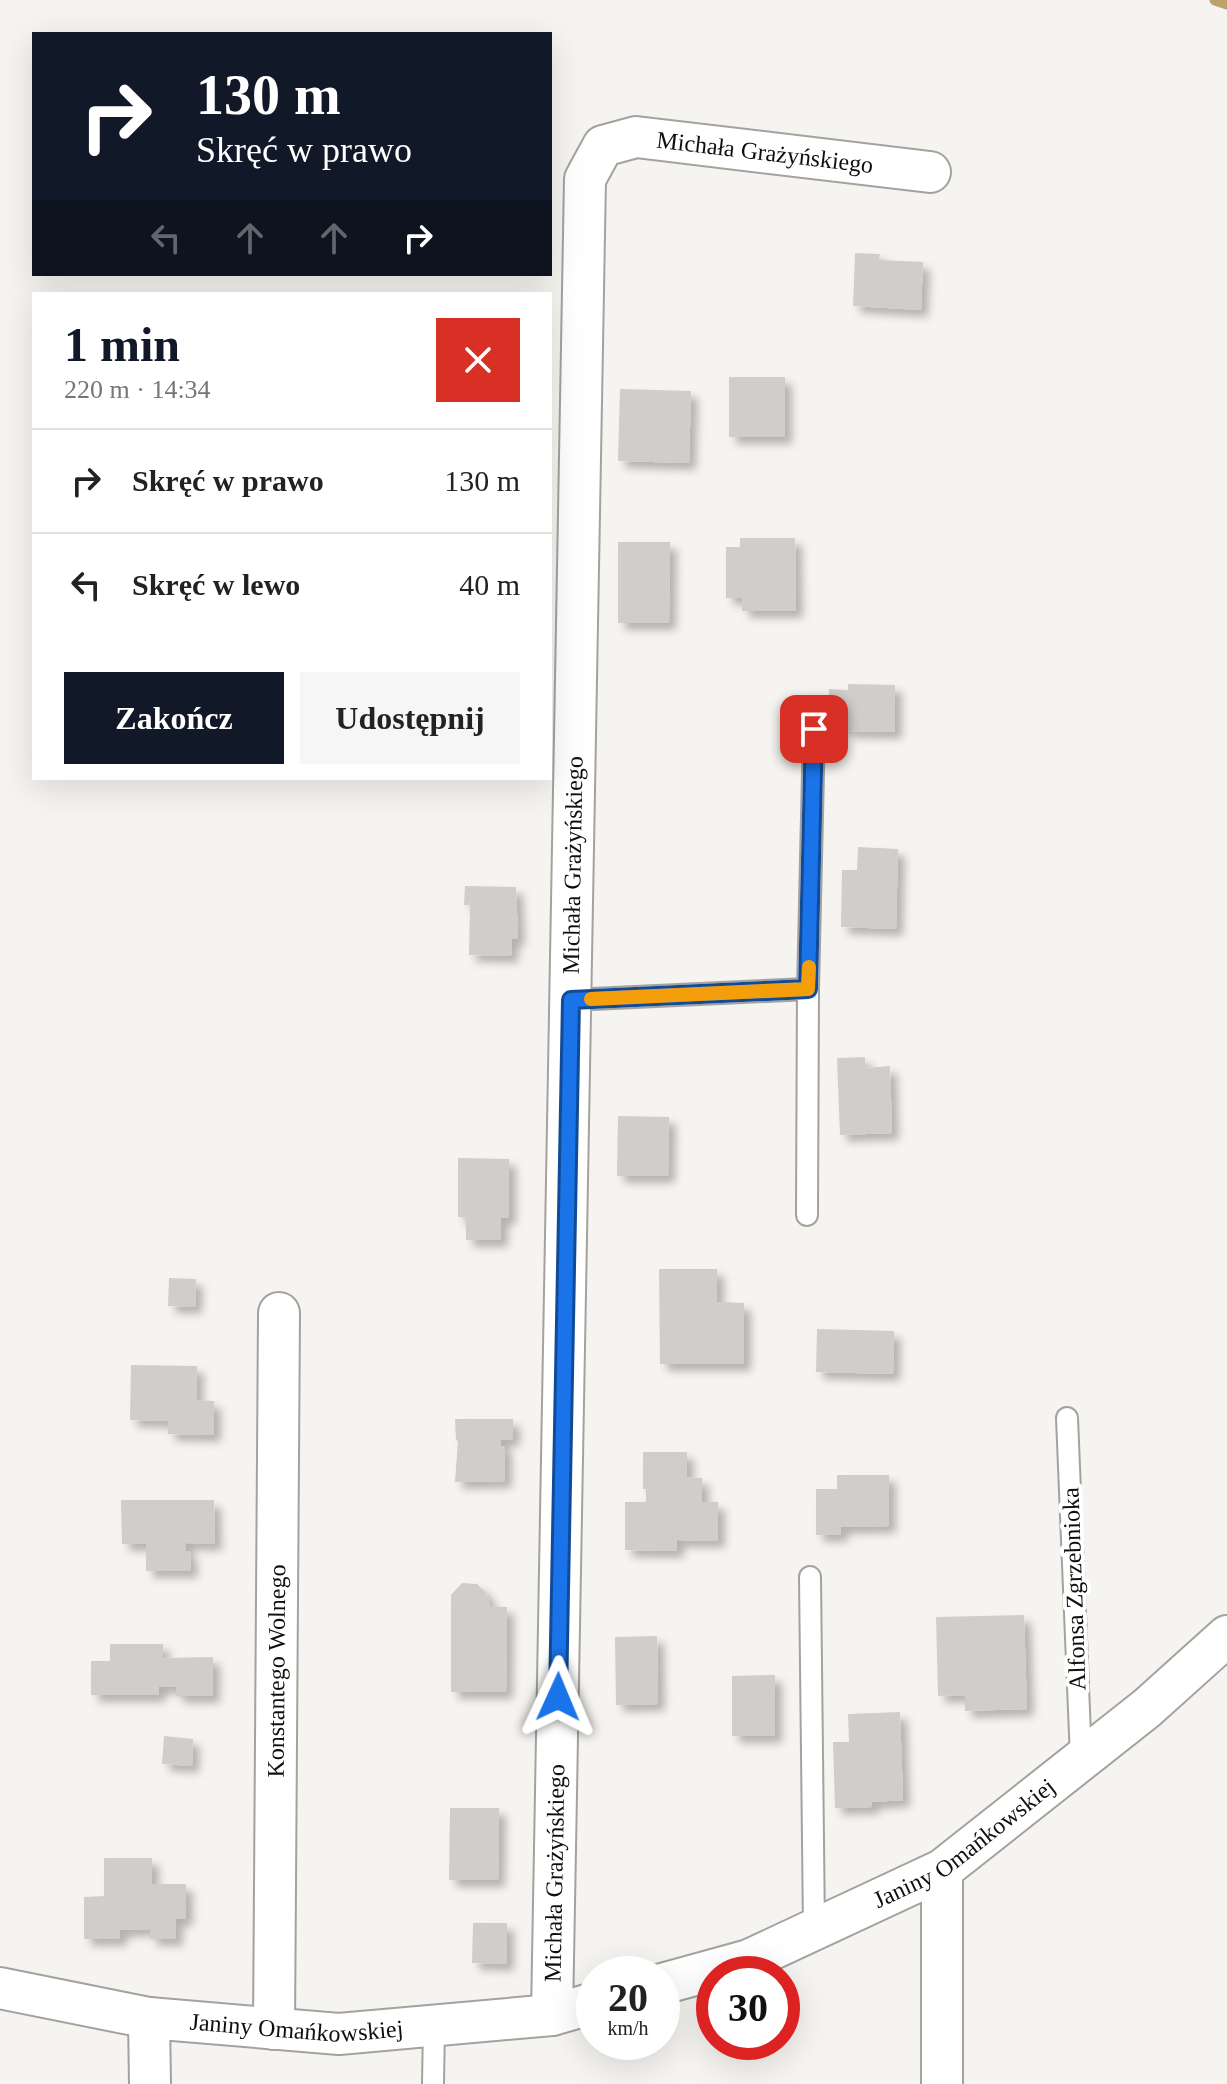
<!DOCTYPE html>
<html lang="pl">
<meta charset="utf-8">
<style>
body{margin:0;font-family:Georgia,serif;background:#f6f6f6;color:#222;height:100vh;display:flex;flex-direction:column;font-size:30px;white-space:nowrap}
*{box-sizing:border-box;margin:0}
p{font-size:26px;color:#767676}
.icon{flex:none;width:44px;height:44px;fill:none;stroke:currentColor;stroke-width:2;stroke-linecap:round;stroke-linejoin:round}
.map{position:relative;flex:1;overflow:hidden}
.side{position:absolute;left:32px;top:292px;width:520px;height:488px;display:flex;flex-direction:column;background:#fff;border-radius:0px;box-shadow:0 8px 32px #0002}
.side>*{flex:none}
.top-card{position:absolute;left:32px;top:32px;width:520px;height:244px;border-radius:0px;box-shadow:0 8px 32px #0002;background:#111827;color:#fff;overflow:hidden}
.speed{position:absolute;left:576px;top:1956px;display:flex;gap:16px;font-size:40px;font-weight:700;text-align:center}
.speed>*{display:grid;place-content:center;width:104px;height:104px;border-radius:50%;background:#fff;box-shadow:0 8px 32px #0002;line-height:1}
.speed small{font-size:20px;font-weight:400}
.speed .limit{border:12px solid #d22;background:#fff;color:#111}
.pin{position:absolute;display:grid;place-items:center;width:68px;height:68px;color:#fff;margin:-34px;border-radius:16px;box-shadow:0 4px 12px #0006}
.me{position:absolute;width:88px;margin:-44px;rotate:1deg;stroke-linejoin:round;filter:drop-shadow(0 0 6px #0008)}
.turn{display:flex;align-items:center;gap:28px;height:168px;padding:0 32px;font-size:36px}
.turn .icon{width:104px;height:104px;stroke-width:2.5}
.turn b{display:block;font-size:56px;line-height:68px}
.lanes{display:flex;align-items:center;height:76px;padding:0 32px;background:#0003;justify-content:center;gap:40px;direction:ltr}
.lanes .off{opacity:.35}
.round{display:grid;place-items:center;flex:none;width:84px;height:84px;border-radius:0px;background:#f6f6f6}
.overview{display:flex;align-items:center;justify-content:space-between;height:136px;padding:0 32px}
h1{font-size:48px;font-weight:600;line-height:60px;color:#111827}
.button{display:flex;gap:16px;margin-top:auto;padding:16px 32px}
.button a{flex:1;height:92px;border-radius:0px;background:#111827;color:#fff;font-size:32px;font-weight:600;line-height:92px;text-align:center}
.button a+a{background:#f6f6f6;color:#222}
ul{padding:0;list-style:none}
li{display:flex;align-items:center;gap:24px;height:104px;padding:0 32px;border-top:2px solid #e0e0e0}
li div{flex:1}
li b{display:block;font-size:30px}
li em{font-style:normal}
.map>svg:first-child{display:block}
</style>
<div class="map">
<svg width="1227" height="2084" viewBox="0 0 1227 2084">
<defs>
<filter id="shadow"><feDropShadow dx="7" dy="7" stdDeviation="4" flood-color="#0004"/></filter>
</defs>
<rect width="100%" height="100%" fill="#f6f4f1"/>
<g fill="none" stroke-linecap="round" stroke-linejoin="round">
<path stroke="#bea26b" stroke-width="11" d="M1215,0l12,4"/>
</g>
<path fill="#d0cecb" filter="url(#shadow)" d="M855,253l25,1 -1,6 44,2 -2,48 -68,-4z
M729,377h56v60h-56z
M620,389l71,2 -2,72 -71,-2z
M740,538h55l1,73h-54v-13h-16v-51h14z
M618,542h52l-1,81h-51z
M848,684l47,1v47l-49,-1 1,-5 -19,-1 1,-36 19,1z
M858,847l40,2 -2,80 -55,-2 1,-57h15z
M465,886l51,1 2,52h-6l-1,17 -42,-1 1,-50h-6z
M865,1057v11l25,-2 2,67 -52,2 -3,-77z
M618,1116l51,1 -1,59h-51z
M458,1158l51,1v59h-8v22h-35v-22l-8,-1z
M659,1269h58v33l27,1v61h-84z
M169,1278l27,1 -1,28 -27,-1z
M817,1329l77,2 -1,43 -77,-2z
M131,1365l66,1 -1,34 18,1v34l-46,-1v-13l-38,-1z
M455,1419h58v20l-12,1v6h4v35l-50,1 3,-41 -2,-1z
M643,1452h44v25l15,1v24h16v39l-41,-1v11l-52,-1v-48h21v-13h-3z
M837,1475h52v51l-48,1v8h-25v-46h21z
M121,1500h93l1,44 -29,-1v8l4,1 1,19h-45v-27h-24z
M462,1583l15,1 10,10 3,12 17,1 -1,85h-55v-97z
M1024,1615l3,94 -62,2v-16l-27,1 -2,-79z
M657,1636l1,68 -42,1 -1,-68z
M110,1644h53v14l50,-1v39h-37v-9h-17v8h-68v-34h19z
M775,1675v61h-43v-60z
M900,1712l3,88 -31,2v5l-37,1 -2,-66h16l-1,-28z
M164,1736l29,3 -1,27 -30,-2z
M450,1808h49l-1,72h-49z
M104,1858h48v26h34v35h-10v20h-26v-10l-30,1v9h-36v-42l20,-1z
M473,1923h34v41l-35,-1z"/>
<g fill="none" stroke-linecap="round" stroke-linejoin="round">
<defs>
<path id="service" d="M571,1000l237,-11
M807,1215l1,-226 6,-260
M1067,1418l14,341
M810,1577l4,352
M433,2084l1,-58"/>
<g id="minor">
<path id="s1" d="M662,1984l87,-24 193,-90 205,-162 80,-72"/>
<path id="s2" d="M0,1988l149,30 190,16 213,-19 42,-12"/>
<path id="s3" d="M552,2015l33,-1836 18,-33 33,-9 294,35"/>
<path d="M149,2018l1,66"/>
<path id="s4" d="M274,2029l5,-716"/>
<path d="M942,2084v-214"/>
</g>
</defs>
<use href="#service" stroke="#a4a29f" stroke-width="24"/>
<use href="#minor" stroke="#a4a29f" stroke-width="44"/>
<use href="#service" stroke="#fff" stroke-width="20"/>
<use href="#minor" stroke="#fff" stroke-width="40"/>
</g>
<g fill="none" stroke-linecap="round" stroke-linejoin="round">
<defs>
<path id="route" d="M558,1697l13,-697 237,-11 6,-260"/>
</defs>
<use href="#route" stroke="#114b97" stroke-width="20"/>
<use href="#route" stroke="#1a73e8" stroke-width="14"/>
<path stroke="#f59e0b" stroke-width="14" d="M591,999l217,-10 1,-22"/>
</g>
<g text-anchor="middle" stroke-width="8" stroke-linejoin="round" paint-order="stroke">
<g font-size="24" fill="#0f0f0e" stroke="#fff">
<text dy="8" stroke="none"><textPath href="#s3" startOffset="2038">Michała Grażyńskiego</textPath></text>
<text dy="8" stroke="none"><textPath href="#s3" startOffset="1150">Michała Grażyńskiego</textPath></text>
<text transform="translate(1074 1589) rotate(-92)" y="8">Alfonsa Zgrzebnioka</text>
<text dy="8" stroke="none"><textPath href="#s4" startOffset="358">Konstantego Wolnego</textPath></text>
<text dy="8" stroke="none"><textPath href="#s1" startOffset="336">Janiny Omańkowskiej</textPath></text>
<text dy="8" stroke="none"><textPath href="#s3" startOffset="142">Michała Grażyńskiego</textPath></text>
<text dy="8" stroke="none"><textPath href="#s2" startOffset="300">Janiny Omańkowskiej</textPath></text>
</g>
</g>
</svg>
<div class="speed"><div>20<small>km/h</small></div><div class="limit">30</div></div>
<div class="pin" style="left:814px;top:729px;background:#d93025"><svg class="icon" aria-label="arrive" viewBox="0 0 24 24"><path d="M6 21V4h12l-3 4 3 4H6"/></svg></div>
<svg class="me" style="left:558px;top:1697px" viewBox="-20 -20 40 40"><path d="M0-17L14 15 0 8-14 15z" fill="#1a73e8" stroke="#fff" stroke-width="4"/></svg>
<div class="top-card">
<div class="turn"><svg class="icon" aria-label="right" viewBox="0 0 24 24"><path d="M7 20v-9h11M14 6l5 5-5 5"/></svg><div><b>130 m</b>Skręć w prawo</div></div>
<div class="lanes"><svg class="icon off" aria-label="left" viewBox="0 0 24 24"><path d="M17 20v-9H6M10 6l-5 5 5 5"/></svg><svg class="icon off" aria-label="ahead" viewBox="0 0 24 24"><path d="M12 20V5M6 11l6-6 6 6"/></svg><svg class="icon off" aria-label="ahead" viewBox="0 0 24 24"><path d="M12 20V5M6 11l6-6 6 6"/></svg><svg class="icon" aria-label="right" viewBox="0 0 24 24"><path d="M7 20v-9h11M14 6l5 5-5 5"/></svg></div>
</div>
<section class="side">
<div class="overview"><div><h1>1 min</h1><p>220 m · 14:34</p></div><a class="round" style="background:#d93025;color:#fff"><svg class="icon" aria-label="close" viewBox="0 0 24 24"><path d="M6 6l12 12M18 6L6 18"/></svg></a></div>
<ul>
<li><svg class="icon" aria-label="right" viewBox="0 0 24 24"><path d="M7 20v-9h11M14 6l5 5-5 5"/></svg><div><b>Skręć w prawo</b></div><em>130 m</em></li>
<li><svg class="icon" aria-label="left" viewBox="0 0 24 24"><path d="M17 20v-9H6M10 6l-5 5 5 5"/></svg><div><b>Skręć w lewo</b></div><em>40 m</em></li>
</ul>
<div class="button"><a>Zakończ</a><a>Udostępnij</a></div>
</section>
</div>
